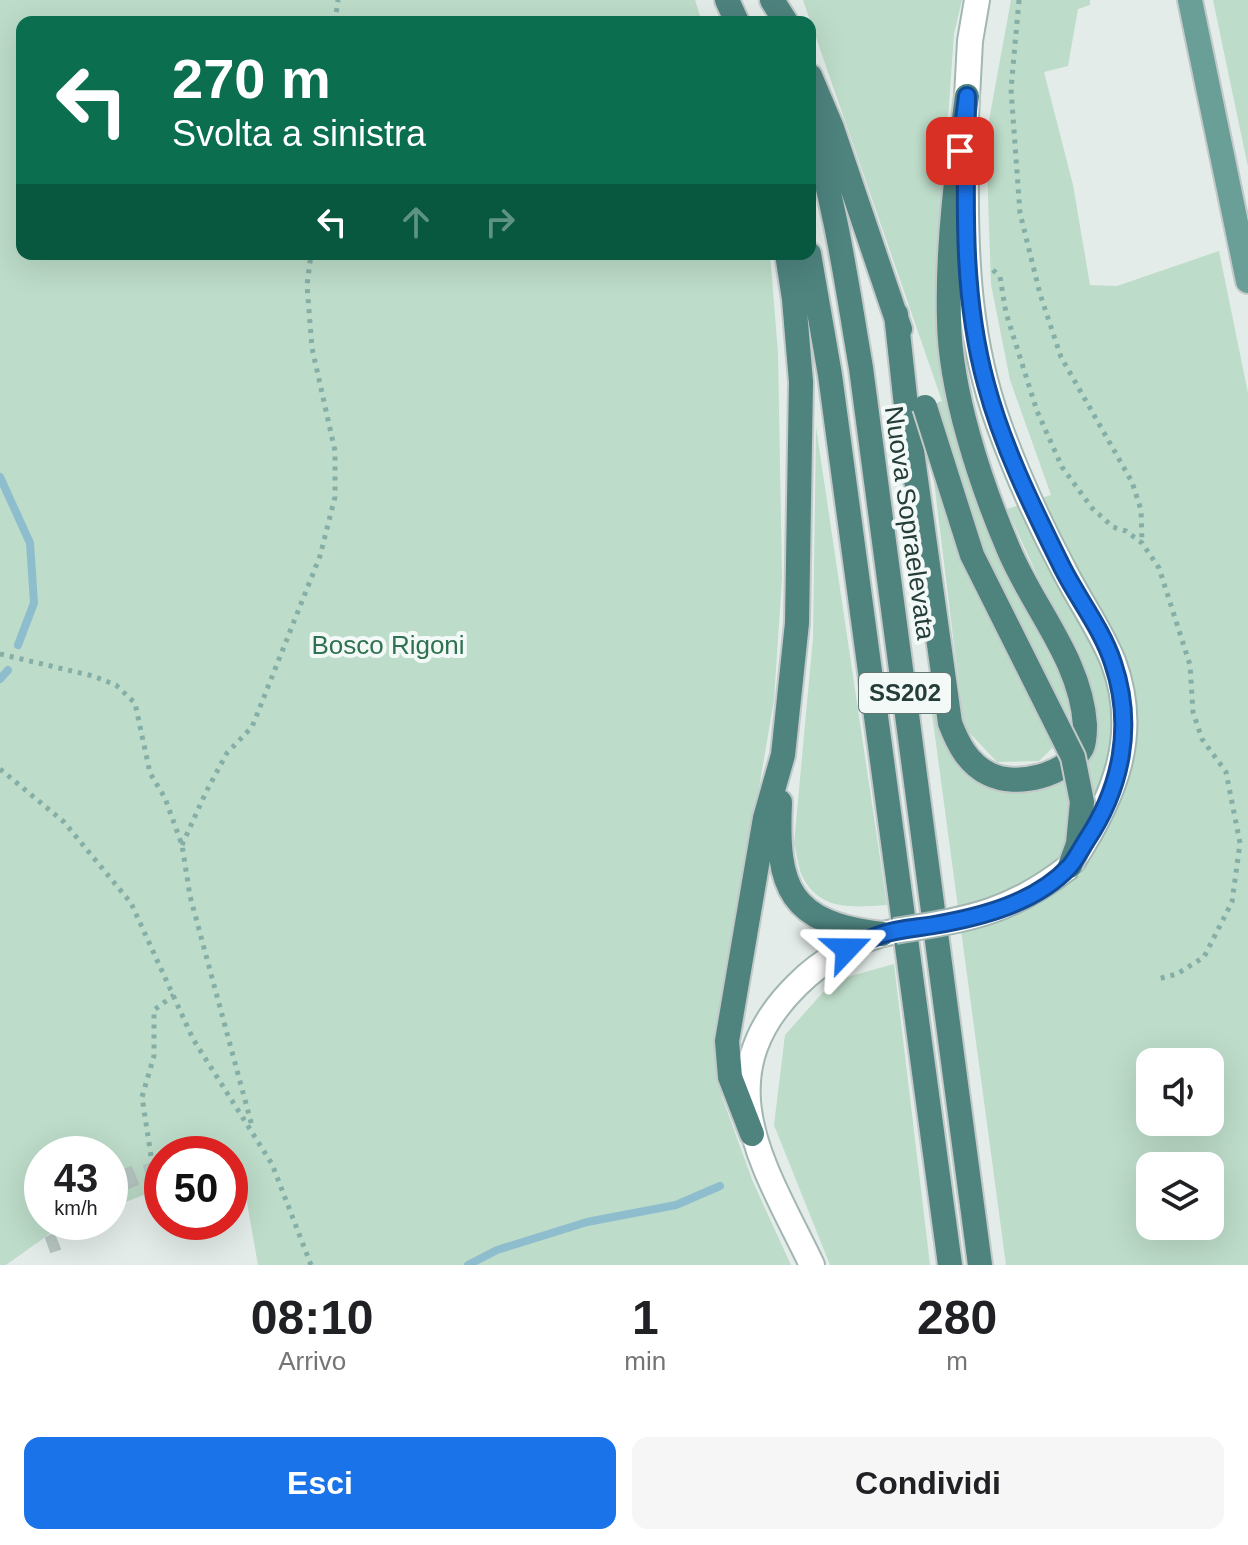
<!DOCTYPE html>
<html lang="it">
<style>
body{margin:0;font-family:Helvetica,sans-serif;background:#f6f6f6;color:#202124;height:100vh;display:flex;flex-direction:column;font-size:30px;white-space:nowrap}
*{box-sizing:border-box;margin:0}
p{font-size:26px;color:#757577}
.icon{flex:none;width:44px;height:44px;fill:none;stroke:currentColor;stroke-width:2;stroke-linecap:round;stroke-linejoin:round}
.map{position:relative;height:1265px;overflow:hidden}
.panel{display:flex;flex-direction:column;background:#fff;flex:1}
.panel>*{flex:none}
.top-card{position:absolute;left:16px;top:16px;width:800px;height:244px;border-radius:16px;box-shadow:0 8px 32px #0002;background:#0b6e4f;color:#fff;overflow:hidden}
.buttons{position:absolute;left:1136px;top:1048px;display:grid;gap:16px}
.buttons a{display:grid;place-items:center;width:88px;height:88px;border-radius:16px;background:#fff;box-shadow:0 8px 32px #0002;font-size:40px}
.speed{position:absolute;left:24px;top:1136px;display:flex;gap:16px;font-size:40px;font-weight:700;text-align:center}
.speed>*{display:grid;place-content:center;width:104px;height:104px;border-radius:50%;background:#fff;box-shadow:0 8px 32px #0002;line-height:1}
.speed small{font-size:20px;font-weight:400}
.speed .limit{border:12px solid #d22;background:#fff;color:#111}
.pin{position:absolute;display:grid;place-items:center;width:68px;height:68px;color:#fff;margin:-34px;border-radius:16px;box-shadow:0 4px 12px #0006}
.me{position:absolute;width:88px;margin:-44px;rotate:67deg;stroke-linejoin:round;filter:drop-shadow(0 0 6px #0008)}
.turn{display:flex;align-items:center;gap:28px;height:168px;padding:0 24px;font-size:36px}
.turn .icon{width:104px;height:104px;stroke-width:2.5}
.turn b{display:block;font-size:56px;line-height:68px}
.lanes{display:flex;align-items:center;height:76px;padding:0 24px;background:#0003;justify-content:center;gap:40px;direction:ltr}
.lanes .off{opacity:.35}
.eta{display:flex;justify-content:space-evenly;align-items:center;height:136px;text-align:center}
.eta b{font-size:48px;font-weight:800;line-height:56px}
.cta{display:flex;gap:16px;margin-top:auto;padding:16px 24px}
.cta a{flex:1;height:92px;border-radius:16px;background:#1a73e8;color:#fff;font-size:32px;font-weight:800;line-height:92px;text-align:center}
.cta a+a{background:#f6f6f6;color:#202124}
.map>svg:first-child{display:block}
</style>
<div class="map">
<svg width="1248" height="1265" viewBox="0 0 1248 1265">
<rect width="100%" height="100%" fill="#e3ece9"/>
<path fill="#bddcc9" fill-rule="evenodd" d="M0,0h695l7,22h-680v232h748l8,99 4,225 -8,122 -58,339 6,58 31,85 38,83h-533l-18,-102h-10v-9h-68v34l-52,20v-54h-68v68h33l-20,8 -49,35h-6z
M803,0h159l-8,34 -17,240 12,117 42,151 78,152 1,37 -31,30 -42,1 -33,-35 -39,-320 17,-6z
M1011,0h79v5l-12,4 -10,57 -24,6 29,113 17,100 27,1 102,-35 29,142v872h-242l-78,-581 18,59 25,36 24,12 20,2 21,-3 25,-9 34,-42 1,-36 -16,-50 -42,-76 -31,-68 44,-14 -41,-115 -19,-96 -5,-147zM1150,1062h60v60h-60zM1150,1166h60v60h-60z
M1213,0h35v167z
M816,427l71,478c-33,2 -67,7 -85,-29 -4,-9 -5,-22 -8,-32l19,-206z
M894,964l36,301h-100l-56,-140 11,-90 48,-54z"/>
<g fill="none" stroke-linecap="round" stroke-linejoin="round">
<path stroke="#8ebdce" stroke-width="8" d="M0,477l30,66 4,60 -16,42
M0,679l8,-9
M468,1265l29,-15 90,-28 89,-17 44,-19"/>
</g>
<path fill="#b8c7c3" stroke="#b6c5c1" stroke-width="2" d="M152,1163l8,22 -9,3 -7,-22z
M131,1167l7,17 -24,10 -4,-19z
M54,1234l6,15 -9,3 -5,-14z"/>
<g fill="none" stroke-linecap="round" stroke-linejoin="round">
<defs>
<path id="secondary" d="M966,116l4,-75 7,-41
M966,173c-1,86 3,170 33,252 18,50 40,98 65,145 15,30 36,59 49,91 28,74 1,137 -40,200
M812,1265c-47,-98 -110,-186 -15,-280 24,-24 61,-47 95,-53"/>
<path id="primary" d="M1190,0l58,281"/>
<path id="trunk" d="M727,0l10,22
M772,0l14,22
M810,76l22,52 68,201
M810,125c26,78 37,162 51,243l119,897
M809,254l21,121 120,890
M896,314l11,101 43,308c8,21 18,41 39,51 28,14 77,1 93,-26 3,-6 3,-16 3,-23 -4,-66 -53,-118 -77,-177 -28,-66 -58,-157 -59,-228 -2,-75 8,-150 18,-224
M780,802c-4,86 9,121 102,132
M752,1134l-22,-57 -3,-36 38,-223 18,-63 14,-132 4,-241 -7,-83 -7,-45"/>
</defs>
<use href="#secondary" stroke="#a2b7b2" stroke-width="28"/>
<use href="#primary" stroke="#c2c9c8" stroke-width="28"/>
<use href="#trunk" stroke="#c2c9c8" stroke-width="28"/>
<path stroke="#85aea6" stroke-width="5" stroke-dasharray="4 6" stroke-linecap="butt" d="M1019,0l-8,89 9,124 20,81 21,63 71,125 9,28 1,32
M335,22l3,-22
M993,270l7,7 6,36 31,98 25,56 30,41 21,19 13,4 16,12 17,25 31,97 3,47 9,27 24,33 14,71 -8,59 -28,55 -27,17 -19,5
M0,654l93,22 23,9 19,18 15,70 15,25 17,47 8,51 62,230
M0,769l64,53 67,81 62,136 79,125 39,101
M182,845l24,-53 21,-39 25,-26 68,-171 15,-59v-46l-23,-103 -5,-63 4,-31
M151,1156l-9,-59 12,-41v-46l20,-15"/>
<use href="#secondary" stroke="#fff" stroke-width="24"/>
<use href="#primary" stroke="#6a9f98" stroke-width="24"/>
<use href="#trunk" stroke="#4e837e" stroke-width="24"/>
<defs>
<path id="secondary-bridge" d="M895,931c73,-12 114,-17 175,-65"/>
<path id="trunk-bridge" d="M925,407l47,148 101,202 9,45 -4,42 -8,22"/>
</defs>
<use href="#secondary-bridge" stroke="#a2b7b2" stroke-width="28" stroke-linecap="butt"/>
<use href="#trunk-bridge" stroke="#c2c9c8" stroke-width="28" stroke-linecap="butt"/>
<use href="#secondary-bridge" stroke="#fff" stroke-width="24"/>
<use href="#trunk-bridge" stroke="#4e837e" stroke-width="24"/>
</g>
<g fill="none" stroke-linecap="round" stroke-linejoin="round">
<defs>
<path id="route" d="M847,949c11,-5 22,-10 33,-14 17,-6 36,-7 54,-10 47,-8 102,-22 136,-59 6,-7 11,-17 16,-25 36,-54 48,-116 27,-178 -11,-34 -35,-64 -51,-96 -29,-59 -59,-119 -76,-183 -26,-95 -20,-192 -19,-288l-7,55"/>
</defs>
<use href="#route" stroke="#114b97" stroke-width="20"/>
<use href="#route" stroke="#1a73e8" stroke-width="14"/>
</g>
<g text-anchor="middle" stroke-width="8" stroke-linejoin="round" paint-order="stroke">
<rect fill="#f3f9f7" stroke="#627572" stroke-width="2" x="859" y="673" width="92" height="40" rx="6"/>
<g font-size="24" font-weight="bold" fill="#243d39">
<text x="905" y="701">SS202</text>
</g>
<g font-size="26" fill="#243d39" stroke="#f3f9f7">
<text transform="translate(910 523) rotate(82)" y="9">Nuova Sopraelevata</text>
</g>
<g font-size="26" fill="#307151" stroke="#f3f9f7">
<text x="388" y="654">Bosco Rigoni</text>
</g>
</g>
</svg>
<div class="buttons">
<a><svg class="icon" aria-label="sound" viewBox="0 0 24 24"><path d="M4 9h4l5-4v14l-5-4H4zM17 9q2 3 0 6"/></svg></a>
<a><svg class="icon" aria-label="layers" viewBox="0 0 24 24"><path d="M12 4l9 5-9 5-9-5zM3 14l9 5 9-5"/></svg></a>
</div>
<div class="speed"><div>43<small>km/h</small></div><div class="limit">50</div></div>
<div class="pin" style="left:960px;top:151px;background:#d93025"><svg class="icon" aria-label="arrive" viewBox="0 0 24 24"><path d="M6 21V4h12l-3 4 3 4H6"/></svg></div>
<svg class="me" style="left:847px;top:949px" viewBox="-20 -20 40 40"><path d="M0-17L14 15 0 8-14 15z" fill="#1a73e8" stroke="#fff" stroke-width="4"/></svg>
<div class="top-card">
<div class="turn"><svg class="icon" aria-label="left" viewBox="0 0 24 24"><path d="M17 20v-9H6M10 6l-5 5 5 5"/></svg><div><b>270 m</b>Svolta a sinistra</div></div>
<div class="lanes"><svg class="icon" aria-label="left" viewBox="0 0 24 24"><path d="M17 20v-9H6M10 6l-5 5 5 5"/></svg><svg class="icon off" aria-label="ahead" viewBox="0 0 24 24"><path d="M12 20V5M6 11l6-6 6 6"/></svg><svg class="icon off" aria-label="right" viewBox="0 0 24 24"><path d="M7 20v-9h11M14 6l5 5-5 5"/></svg></div>
</div>
</div>
<section class="panel">
<div class="eta">
<div><b>08:10</b><p>Arrivo</p></div>
<div><b>1</b><p>min</p></div>
<div><b>280</b><p>m</p></div>
</div>
<div class="cta"><a>Esci</a><a>Condividi</a></div>
</section>
